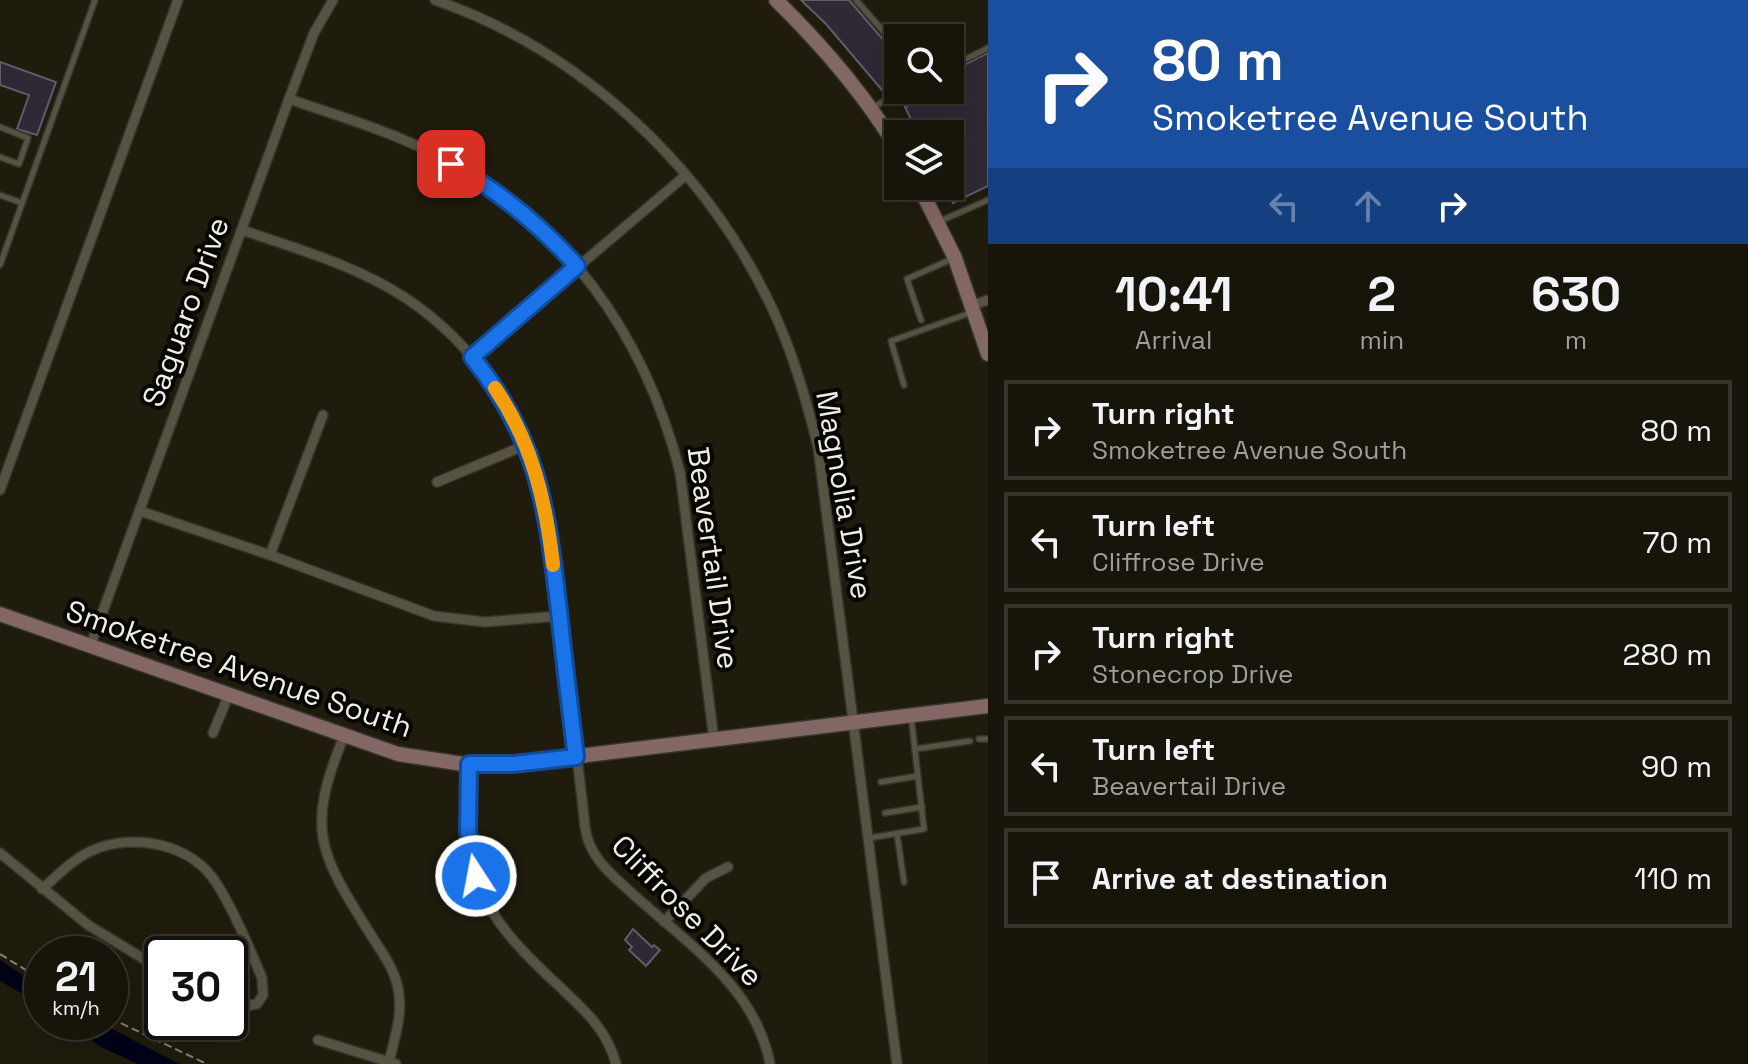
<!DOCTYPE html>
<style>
body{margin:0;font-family:"Space Grotesk",sans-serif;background:#242118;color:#f1f3f6;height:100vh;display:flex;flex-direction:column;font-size:30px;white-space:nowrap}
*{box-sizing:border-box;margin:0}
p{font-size:26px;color:#9e9e9c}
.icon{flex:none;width:44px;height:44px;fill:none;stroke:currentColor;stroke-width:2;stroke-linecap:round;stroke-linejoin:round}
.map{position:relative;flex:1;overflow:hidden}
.sheet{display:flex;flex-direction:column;background:#17140a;width:760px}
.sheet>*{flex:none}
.guide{background:#1a4fa0;color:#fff;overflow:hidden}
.controls{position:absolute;left:884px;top:24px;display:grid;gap:16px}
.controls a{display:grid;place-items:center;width:80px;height:80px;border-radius:0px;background:#17140a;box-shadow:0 8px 32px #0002,0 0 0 2px #36332b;font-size:40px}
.speed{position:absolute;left:24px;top:936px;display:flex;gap:16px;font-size:40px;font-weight:700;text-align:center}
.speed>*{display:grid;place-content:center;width:104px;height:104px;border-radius:50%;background:#17140a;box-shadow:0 8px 32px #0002,0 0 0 2px #36332b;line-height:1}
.speed small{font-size:20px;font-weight:400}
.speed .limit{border:4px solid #111;border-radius:12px;background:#fff;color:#111}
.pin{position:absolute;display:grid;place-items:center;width:68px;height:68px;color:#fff;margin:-34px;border-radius:16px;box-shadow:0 4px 12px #0006}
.me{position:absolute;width:88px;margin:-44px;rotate:349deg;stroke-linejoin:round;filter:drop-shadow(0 0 6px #0008)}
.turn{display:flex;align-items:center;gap:28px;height:168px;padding:0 32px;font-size:36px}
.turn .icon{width:104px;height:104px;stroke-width:2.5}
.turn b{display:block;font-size:56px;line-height:68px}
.lanes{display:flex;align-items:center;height:76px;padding:0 32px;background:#0003;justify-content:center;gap:40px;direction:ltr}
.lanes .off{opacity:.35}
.eta{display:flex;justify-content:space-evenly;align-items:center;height:136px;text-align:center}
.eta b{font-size:48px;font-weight:700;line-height:56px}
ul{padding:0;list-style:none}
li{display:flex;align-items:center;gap:24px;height:100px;margin:0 16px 12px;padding:0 16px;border:4px solid #36332b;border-radius:0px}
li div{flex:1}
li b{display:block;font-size:30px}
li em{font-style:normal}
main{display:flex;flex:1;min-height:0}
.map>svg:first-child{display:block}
</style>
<main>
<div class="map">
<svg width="988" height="1064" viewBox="0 0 988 1064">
<rect width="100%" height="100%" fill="#1f1b0d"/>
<path fill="#000318" d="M0,960l42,28v17l-42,-24z
M65,1022h34l80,42h-41l-35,-16z"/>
<path fill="#2f2835" stroke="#625b6a" stroke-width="2" d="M801,0h48l49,57v20l-16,13 -56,-66z
M988,53v133l-35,17 -9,-17h6v-52h-32l-13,-27 25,-13 -1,-4h21v-12l6,-4 -2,-4z
M0,62l56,20 -19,53 -20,-6 12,-34 -29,-10z
M633,929l19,18 2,-2 6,5 -14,16 -17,-16 3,-3 -7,-7z"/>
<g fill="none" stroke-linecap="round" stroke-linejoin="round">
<defs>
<path id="lane" d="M856,0l42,48
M950,67l38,-19
M871,108l35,-18
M0,127l28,11 -9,26 -19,-7
M0,195l22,8
M938,222l50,-22
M0,265l95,-265
M921,320l-14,-41 47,-21
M904,385l-13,-44 79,-28
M979,739h9
M915,749l55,-8
M881,782l37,-6
M885,813l37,-6
M897,834l7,48
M869,838l55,-9 -13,-113"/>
<path id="street" d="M435,0c147,51 271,168 337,308 21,45 34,91 46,139l79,617
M289,99c49,17 101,32 147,56 129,67 208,178 244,317l34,268
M242,230c55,19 113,35 162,67 71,46 122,123 140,205 10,47 13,97 19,144 7,61 16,121 22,181 4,31 27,48 49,68 54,49 122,93 136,169
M973,305l15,-5
M472,357l214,-182
M437,482l89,-37
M0,490l178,-490
M140,511l130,44 164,61 51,6 74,-6
M270,555l53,-140
M91,644l198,-545 25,-66 19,-33
M213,733l16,-39
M344,736c-39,95 -25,116 27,199 12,19 26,37 28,60 3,23 -5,45 -10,67
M469,764c-4,114 5,144 90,222 25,24 48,43 57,78
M0,853l88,72 74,45
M42,889c16,-14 30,-29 49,-38 41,-19 101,-8 126,33 18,29 32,63 45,94l1,17 -6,9 -11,2 -16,-6
M664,922l42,-44 22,-11
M318,1040l78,24"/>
<path id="secondary" d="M776,0c46,45 89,95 122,150
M919,186l36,72 33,96
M0,614l398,140 65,10 67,-2 458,-56"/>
</defs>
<use href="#lane" stroke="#37342e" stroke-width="8"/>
<use href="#street" stroke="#37342e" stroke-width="12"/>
<use href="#secondary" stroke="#37342e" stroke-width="17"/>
<path stroke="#858175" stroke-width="2" stroke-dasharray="8 4" stroke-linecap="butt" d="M0,954l42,26
M110,1018l97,46"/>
<use href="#lane" stroke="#575343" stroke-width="5"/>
<use href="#street" stroke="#575343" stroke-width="9"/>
<use href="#secondary" stroke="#836764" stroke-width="14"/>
</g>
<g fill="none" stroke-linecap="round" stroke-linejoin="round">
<defs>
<path id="route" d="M451,164c48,27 89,61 126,102l-105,91c67,83 75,152 87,254 5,49 11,97 17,146l-63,7h-44l-1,67 8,45"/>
</defs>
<use href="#route" stroke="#114b97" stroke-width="20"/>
<use href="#route" stroke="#1a73e8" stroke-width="14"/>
<path stroke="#f59e0b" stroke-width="14" d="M495,388c37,54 51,114 58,177"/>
</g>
<g text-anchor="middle" stroke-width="8" stroke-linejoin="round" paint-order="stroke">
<g font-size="30" fill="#f1eee5" stroke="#070603">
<text transform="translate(186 312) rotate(-70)" y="10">Saguaro Drive</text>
<text transform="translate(844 495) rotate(80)" y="10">Magnolia Drive</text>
<text transform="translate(713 558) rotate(82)" y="10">Beavertail Drive</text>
<text transform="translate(239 669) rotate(19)" y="10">Smoketree Avenue South</text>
<text transform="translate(687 911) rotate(45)" y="10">Cliffrose Drive</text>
</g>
</g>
</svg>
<div class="controls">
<a><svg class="icon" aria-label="search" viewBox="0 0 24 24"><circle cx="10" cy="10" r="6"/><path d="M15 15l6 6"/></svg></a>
<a><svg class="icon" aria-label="layers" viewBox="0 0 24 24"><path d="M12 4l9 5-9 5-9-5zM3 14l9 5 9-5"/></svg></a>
</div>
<div class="speed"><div>21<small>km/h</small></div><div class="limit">30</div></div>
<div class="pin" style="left:451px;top:164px;background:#d93025"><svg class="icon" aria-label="arrive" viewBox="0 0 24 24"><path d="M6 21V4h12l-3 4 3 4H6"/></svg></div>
<svg class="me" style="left:476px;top:876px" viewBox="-20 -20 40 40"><circle r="17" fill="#1a73e8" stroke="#fff" stroke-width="3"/><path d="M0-11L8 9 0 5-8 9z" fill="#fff"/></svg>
</div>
<section class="sheet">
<div class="guide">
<div class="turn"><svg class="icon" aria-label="right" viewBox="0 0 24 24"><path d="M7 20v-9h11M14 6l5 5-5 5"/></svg><div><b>80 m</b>Smoketree Avenue South</div></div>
<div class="lanes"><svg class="icon off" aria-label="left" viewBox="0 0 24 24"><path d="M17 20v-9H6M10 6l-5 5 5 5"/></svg><svg class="icon off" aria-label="ahead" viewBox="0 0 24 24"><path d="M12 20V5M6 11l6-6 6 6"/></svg><svg class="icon" aria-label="right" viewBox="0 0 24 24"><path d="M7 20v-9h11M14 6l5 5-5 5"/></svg></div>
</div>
<div class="eta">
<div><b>10:41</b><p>Arrival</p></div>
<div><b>2</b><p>min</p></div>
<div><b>630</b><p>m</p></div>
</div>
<ul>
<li><svg class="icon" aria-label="right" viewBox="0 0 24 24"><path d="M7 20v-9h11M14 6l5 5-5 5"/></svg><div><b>Turn right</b><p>Smoketree Avenue South</p></div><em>80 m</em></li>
<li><svg class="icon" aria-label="left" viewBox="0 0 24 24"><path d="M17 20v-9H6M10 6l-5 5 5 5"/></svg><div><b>Turn left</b><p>Cliffrose Drive</p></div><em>70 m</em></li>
<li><svg class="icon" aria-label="right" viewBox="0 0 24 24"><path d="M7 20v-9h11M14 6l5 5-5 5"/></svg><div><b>Turn right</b><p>Stonecrop Drive</p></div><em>280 m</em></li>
<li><svg class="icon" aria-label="left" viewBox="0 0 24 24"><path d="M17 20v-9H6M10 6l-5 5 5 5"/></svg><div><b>Turn left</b><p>Beavertail Drive</p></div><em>90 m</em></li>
<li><svg class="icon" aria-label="arrive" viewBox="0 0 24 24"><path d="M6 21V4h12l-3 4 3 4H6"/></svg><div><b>Arrive at destination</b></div><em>110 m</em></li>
</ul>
</section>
</main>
